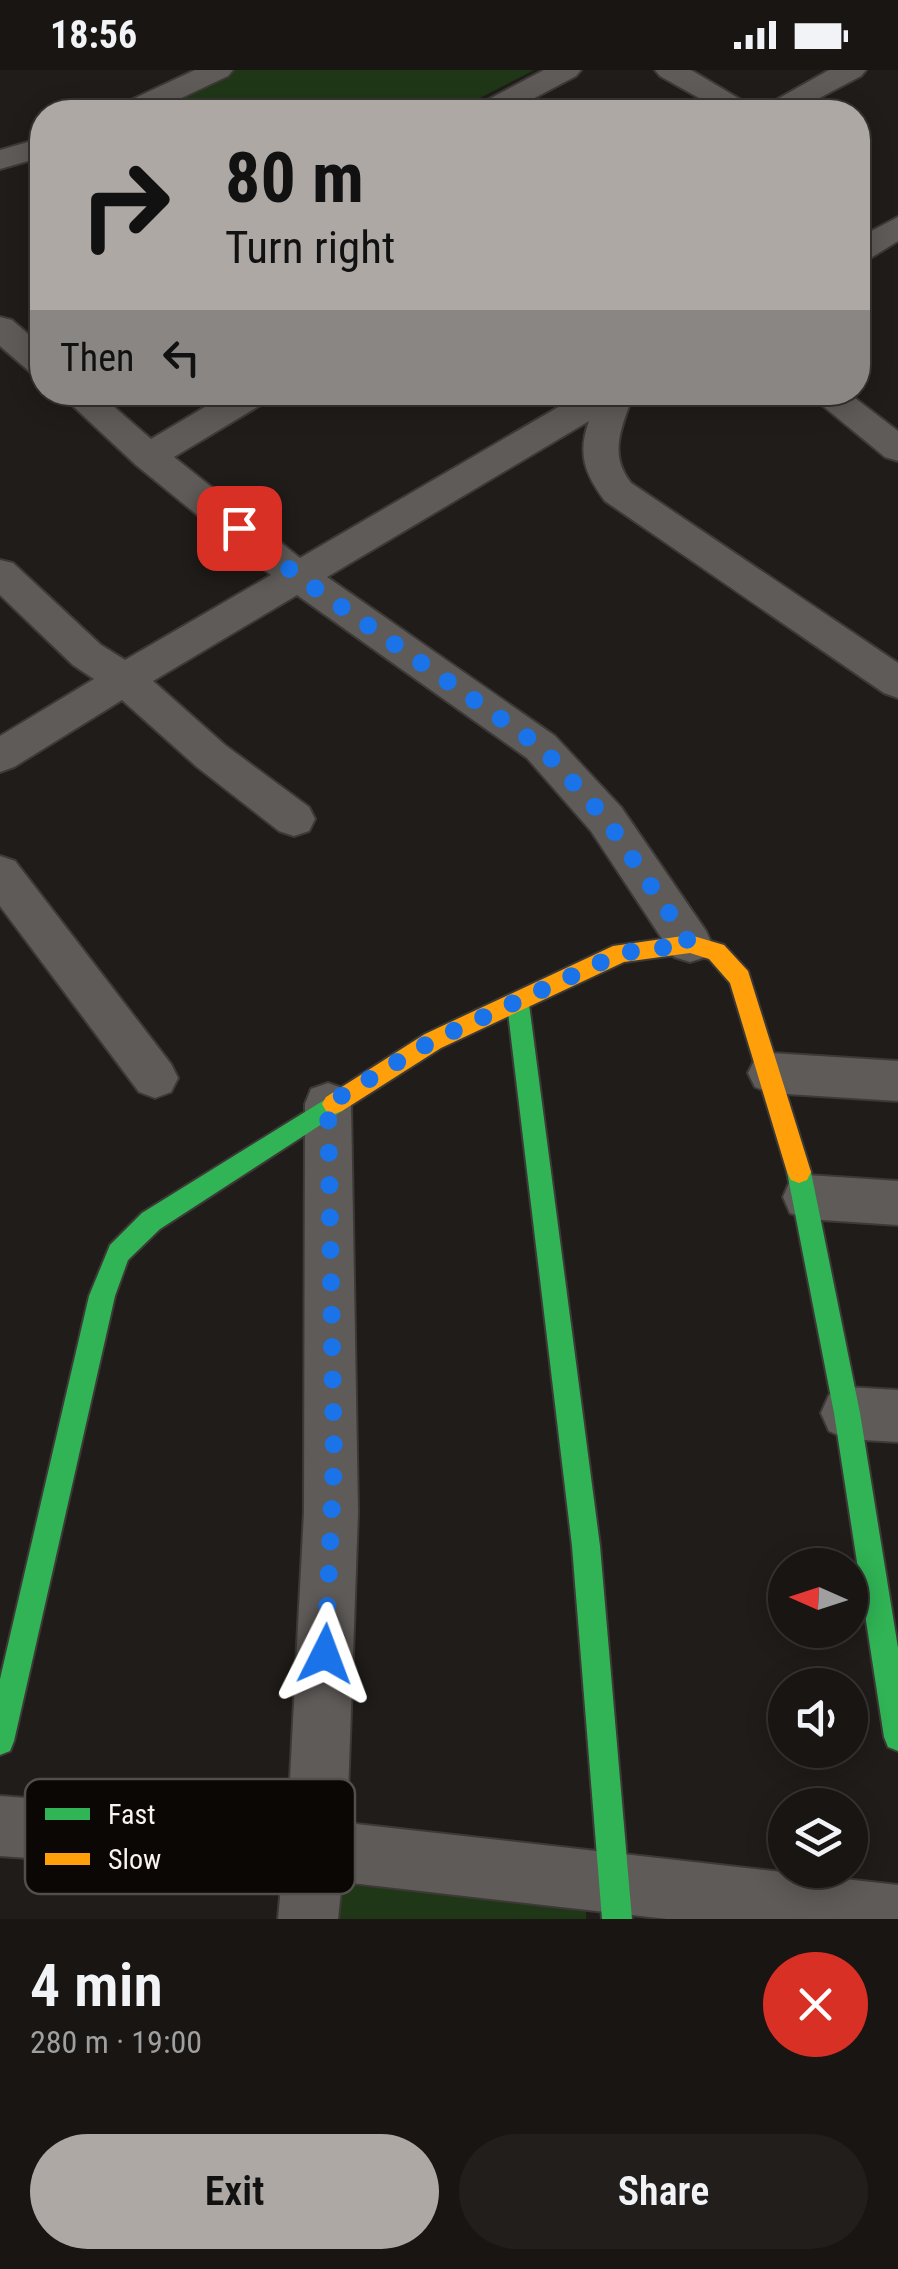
<!DOCTYPE html>
<meta charset="utf-8">
<style>
body{margin:0;font-family:"Roboto Condensed",sans-serif;background:#211e1c;color:#f1f3f6;height:100vh;display:flex;flex-direction:column;font-size:38px;white-space:nowrap}
*{box-sizing:border-box;margin:0}
p{font-size:32px;color:#9f9fa0}
.icon{flex:none;width:55px;height:55px;fill:none;stroke:currentColor;stroke-width:2;stroke-linecap:round;stroke-linejoin:round}
.map{position:relative;height:1849px;overflow:hidden}
.drawer{display:flex;flex-direction:column;background:#181513;flex:1}
.drawer>*{flex:none}
.banner{position:absolute;left:30px;top:30px;width:840px;height:305px;border-radius:40px;box-shadow:0 5px 25px #0003,0 0 0 2px #363433;background:#ada8a4;color:#111;overflow:hidden}
.needle{width:65px;rotate:273deg}
.tools{position:absolute;left:768px;top:1478px;display:grid;gap:20px}
.tools a{display:grid;place-items:center;width:100px;height:100px;border-radius:50%;background:#181513;box-shadow:0 5px 25px #0003,0 0 0 2px #363433;font-size:50px}
.pin{position:absolute;display:grid;place-items:center;width:85px;height:85px;color:#fff;margin:-42px;border-radius:20px;box-shadow:0 5px 15px #0006}
.me{position:absolute;width:110px;margin:-55px;rotate:3deg;stroke-linejoin:round;filter:drop-shadow(0 0 8px #0008)}
.turn{display:flex;align-items:center;gap:35px;height:210px;padding:0 30px;font-size:45px}
.turn .icon{width:130px;height:130px;stroke-width:2.5}
.turn b{display:block;font-size:70px;line-height:85px}
.then{display:flex;align-items:center;height:95px;padding:0 30px;background:#0003;gap:20px;font-size:38px}
.round{display:grid;place-items:center;flex:none;width:105px;height:105px;border-radius:52px;background:#211e1c}
.head{display:flex;align-items:center;justify-content:space-between;height:170px;padding:0 30px}
h1{font-size:60px;font-weight:600;line-height:75px}
.button{display:flex;gap:20px;margin-top:auto;padding:20px 30px}
.button a{flex:1;height:115px;border-radius:60px;background:#ada8a4;color:#111;font-size:40px;font-weight:600;line-height:115px;text-align:center}
.button a+a{background:#211e1c;color:#f1f3f6}
.status{display:flex;justify-content:space-between;align-items:center;height:70px;padding:0 50px;background:#181513;direction:ltr}
.status svg{height:28px;fill:currentColor}
.map>svg:first-child{display:block}
</style>
<div class="status"><b>18:56</b><svg viewBox="0 0 49 12"><path d="M0 12V9h3v3zM5 12V6h3v6zM10 12V3h3v9zM15 12V0h3v12zM26 1h20v11H26zM47 4h2v5h-2z"/></svg></div>
<div class="map">
<svg width="898" height="1849" viewBox="0 0 898 1849">
<rect width="100%" height="100%" fill="#201c19"/>
<path fill="#1f3717" d="M231,0h303l-81,42h-312z
M341,1793l246,22 -1,34h-251z"/>
<g fill="none" stroke-linecap="round" stroke-linejoin="round">
<defs>
<path id="street" d="M195,0h38l-5,6 -76,36h-38l4,-6z
M544,0h37l-5,6 -68,36h-36l4,-6z
M655,0h36l67,40 71,-40h37l-5,6 -68,36h-69l-64,-36z
M42,68v19l-42,12v-19z
M898,147v24l-29,18 -11,3v-24z
M0,247l12,3 30,26v29l-12,-3 -30,-26z
M58,322h39l54,47 79,-47h44l-5,8 -95,57 126,101 284,-166h50c-11,33 -27,61 -3,91l267,180v35l-14,-5 -279,-192c-20,-27 -28,-47 -16,-80l-262,156 228,159 66,71 85,124 6,13 -6,13 -16,5 -16,-5 -83,-126 -64,-73 -230,-163 -144,86 72,64 84,62 6,12 -6,12 -15,5 -15,-5 -82,-64 -75,-67 -108,67 -14,5v-36l94,-57 -21,-14 -73,-70v-35l13,3 88,82 24,15 146,-85 -135,-110z
M806,322h41l51,39v30l-13,-4z
M0,786l15,5 156,203 7,14 -7,14 -16,6 -16,-6 -139,-186z
M771,983l127,8v40l-127,-8 -16,-6 -7,-14 7,-14z
M328,1013l17,6 6,15 7,408 -11,311 551,62v34h-231l-325,-37 -4,37h-60l4,-43 -282,-20v-60l288,21 16,-305 1,-408 6,-15z
M807,1105l91,6v44l-91,-6 -17,-6 -7,-16 7,-16z
M847,1317l51,3v52l-51,-3 -18,-8 -8,-18 8,-18z"/>
<path id="fast" d="M518,924l8,3 3,7 71,542 32,373h-30l-30,-373 -65,-542 3,-7z
M334,1024l8,3 4,7 -4,7 -182,118 -32,31 -13,36 -101,445 -4,10 -10,4v-76l89,-383 21,-51 32,-32z
M799,1091l8,3 4,8 49,241 38,235v103l-10,-4 -4,-10 -50,-324 -47,-241 4,-8z"/>
<path id="slow" d="M690,865l34,10 24,26 63,201 -4,8 -8,3 -8,-3 -4,-8 -57,-189 -21,-24 -19,-6 -66,9 -183,86 -99,63 -8,3 -8,-3 -4,-7 4,-7 99,-63 188,-88z"/>
</defs>
<use href="#street" stroke="#3c3937" stroke-width="4"/>
<use href="#fast" stroke="#3c3937" stroke-width="4"/>
<use href="#slow" stroke="#3c3937" stroke-width="4"/>
<use href="#street" fill="#5f5b59" fill-rule="evenodd"/>
<use href="#fast" fill="#30b455" fill-rule="evenodd"/>
<use href="#slow" fill="#ff9f0a" fill-rule="evenodd"/>
</g>
<g fill="none" stroke-linecap="round" stroke-linejoin="round">
<path stroke="#1a73e8" stroke-width="18" stroke-dasharray="0 32.4" d="M239,458l60,49 242,170 65,72 84,125 -69,9 -189,88 -104,63 6,356 -9,194"/>
</g>
<rect x="25" y="1709" width="330" height="115" rx="15" fill="#0a0705" stroke="#524e4b" stroke-width="2.5"/>
<rect x="45" y="1738" width="45" height="12" fill="#30b455"/>
<rect x="45" y="1783" width="45" height="12" fill="#ff9f0a"/>
<g font-size="28" fill="#f9f3ef">
<text x="108" y="1754">Fast</text>
<text x="108" y="1799">Slow</text>
</g>
</svg>
<div class="tools">
<a><svg class="needle" viewBox="-14 -14 28 28"><path d="M0-13l5 13h-10z" fill="#e53935"/><path d="M0 13l5-13h-10z" fill="#9f9fa0"/></svg></a>
<a><svg class="icon" aria-label="sound" viewBox="0 0 24 24"><path d="M4 9h4l5-4v14l-5-4H4zM17 9q2 3 0 6"/></svg></a>
<a><svg class="icon" aria-label="layers" viewBox="0 0 24 24"><path d="M12 4l9 5-9 5-9-5zM3 14l9 5 9-5"/></svg></a>
</div>
<div class="pin" style="left:239px;top:458px;background:#d93025"><svg class="icon" aria-label="arrive" viewBox="0 0 24 24"><path d="M6 21V4h12l-3 4 3 4H6"/></svg></div>
<svg class="me" style="left:325px;top:1584px" viewBox="-20 -20 40 40"><path d="M0-17L14 15 0 8-14 15z" fill="#1a73e8" stroke="#fff" stroke-width="4"/></svg>
<div class="banner">
<div class="turn"><svg class="icon" aria-label="right" viewBox="0 0 24 24"><path d="M7 20v-9h11M14 6l5 5-5 5"/></svg><div><b>80 m</b>Turn right</div></div>
<div class="then">Then<svg class="icon" aria-label="left" viewBox="0 0 24 24"><path d="M17 20v-9H6M10 6l-5 5 5 5"/></svg></div>
</div>
</div>
<section class="drawer">
<div class="head"><div><h1>4 min</h1><p>280 m · 19:00</p></div><a class="round" style="background:#d93025;color:#fff"><svg class="icon" aria-label="close" viewBox="0 0 24 24"><path d="M6 6l12 12M18 6L6 18"/></svg></a></div>
<div class="button"><a>Exit</a><a>Share</a></div>
</section>
